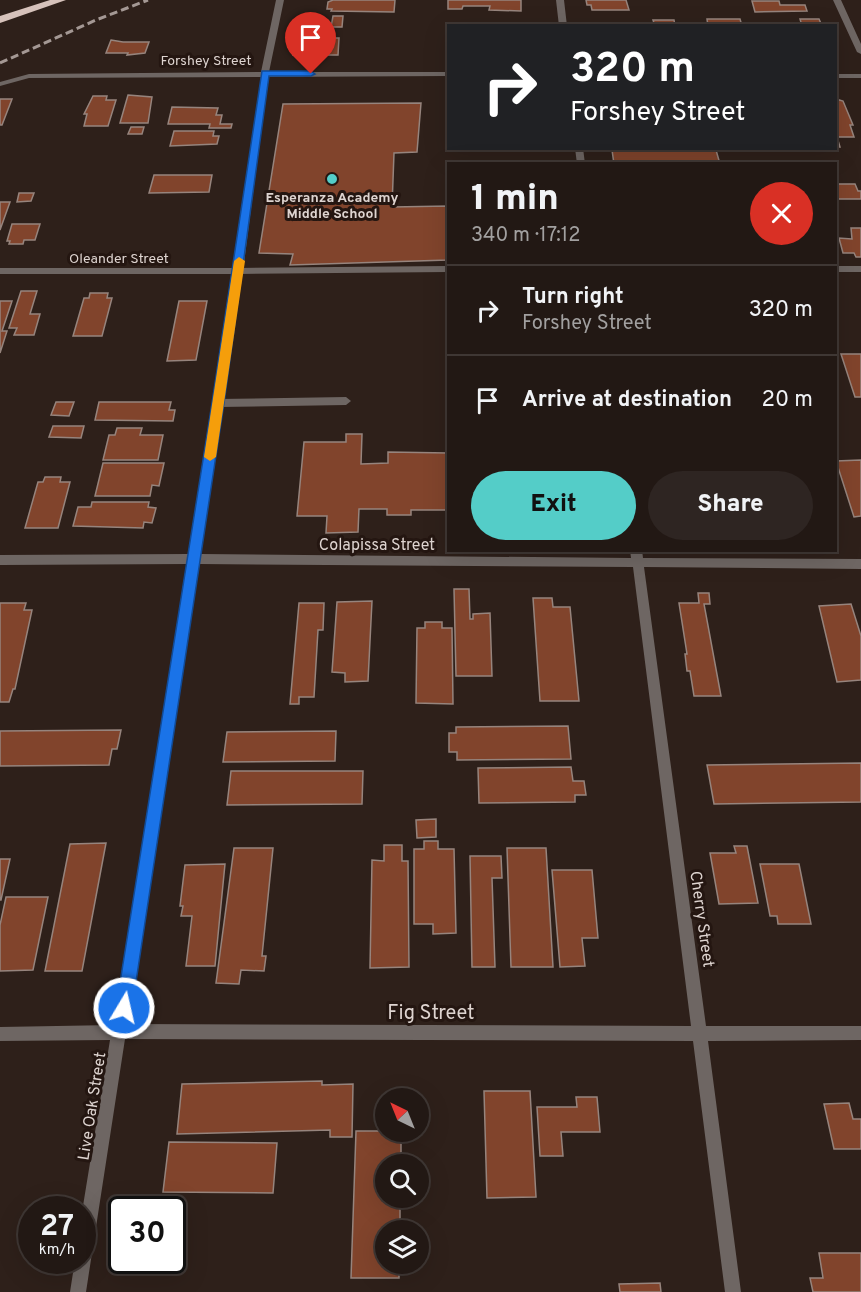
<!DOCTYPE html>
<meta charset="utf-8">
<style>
body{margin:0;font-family:Overpass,sans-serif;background:#2e2522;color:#f1f3f6;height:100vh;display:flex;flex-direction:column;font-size:22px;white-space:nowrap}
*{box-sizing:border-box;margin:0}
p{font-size:20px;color:#a2a0a0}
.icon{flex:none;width:33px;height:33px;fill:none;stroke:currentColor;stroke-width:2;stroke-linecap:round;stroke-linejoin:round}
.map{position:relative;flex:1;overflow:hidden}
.panel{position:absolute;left:447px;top:162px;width:390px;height:390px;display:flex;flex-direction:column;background:#221814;border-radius:0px;box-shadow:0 6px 24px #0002,0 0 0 2px #3f3734}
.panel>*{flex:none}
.banner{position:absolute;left:447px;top:24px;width:390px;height:126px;border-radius:0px;box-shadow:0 6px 24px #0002,0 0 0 2px #3f3734;background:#202124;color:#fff;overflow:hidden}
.needle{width:39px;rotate:317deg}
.tools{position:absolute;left:375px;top:1088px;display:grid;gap:12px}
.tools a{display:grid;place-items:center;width:54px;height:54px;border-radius:50%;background:#221814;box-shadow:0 6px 24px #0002,0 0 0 2px #3f3734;font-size:30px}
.speed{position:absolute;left:18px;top:1196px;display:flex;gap:12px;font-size:30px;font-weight:700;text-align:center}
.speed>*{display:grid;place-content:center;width:78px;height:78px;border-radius:50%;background:#221814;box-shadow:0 6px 24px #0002,0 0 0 2px #3f3734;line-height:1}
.speed small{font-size:15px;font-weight:400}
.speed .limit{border:3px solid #111;border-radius:9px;background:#fff;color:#111}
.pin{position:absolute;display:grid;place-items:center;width:51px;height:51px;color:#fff;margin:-62px -26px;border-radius:50% 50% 50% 0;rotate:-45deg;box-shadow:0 0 6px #0007}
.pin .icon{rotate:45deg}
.me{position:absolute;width:66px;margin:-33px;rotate:9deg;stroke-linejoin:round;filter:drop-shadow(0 0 4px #0008)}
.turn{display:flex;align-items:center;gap:21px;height:126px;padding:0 24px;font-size:27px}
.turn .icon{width:78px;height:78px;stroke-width:2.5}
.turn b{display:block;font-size:42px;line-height:51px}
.round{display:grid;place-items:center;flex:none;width:63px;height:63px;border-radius:32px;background:#2e2522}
.summary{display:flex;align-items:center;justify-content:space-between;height:102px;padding:0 24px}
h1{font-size:36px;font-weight:800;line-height:45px}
.cta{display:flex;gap:12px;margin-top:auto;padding:12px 24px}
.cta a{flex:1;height:69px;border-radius:36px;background:#54cdc8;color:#111;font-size:24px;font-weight:800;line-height:69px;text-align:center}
.cta a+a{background:#2e2522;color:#f1f3f6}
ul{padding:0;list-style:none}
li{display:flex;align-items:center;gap:18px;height:90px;padding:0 24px;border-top:2px solid #3f3734}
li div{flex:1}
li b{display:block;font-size:22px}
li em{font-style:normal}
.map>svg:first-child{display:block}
</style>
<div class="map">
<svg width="861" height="1292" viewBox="0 0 861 1292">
<rect width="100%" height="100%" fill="#2e201a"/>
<path fill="#81442c" stroke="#96847d" stroke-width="1.5" d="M333,0h62l-1,12 -63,-1 1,-2h-5l1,-7z
M448,0h73v11l-32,-1 1,-4h-27l-1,3h-14z
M586,0h40l3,10h-37l-1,-5h-4z
M752,1h27l1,4h25l2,6 -52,1z
M333,16h10l-1,11h-11z
M707,19h33l2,7h-34z
M800,19h19l3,7h-20z
M653,20h21l1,6h-20z
M297,26h23l-3,29h-24z
M320,38h19l-1,17h-20z
M111,40l12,2h26l-4,11 -18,2 1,-2h-22z
M128,95l24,2 -4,26h-28z
M93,96h14l-1,4h10l-8,26h-24l3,-12h-3z
M0,99h12l-10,26h-2z
M836,99l7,2 10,24h-3l4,12h-17l3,10h-4z
M421,103l-4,49 -23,1 -2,54 56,-1v54l-158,5 3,-11 -34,-1 24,-149z
M172,107l46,1 -2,7h6l-2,9h12l-1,4h-22l1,-4h-42z
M131,127h13l-2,7h-14z
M174,131h40l-1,5h6l-2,8 -47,2z
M612,150h104l4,14h-106z
M154,175h58l-3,17 -60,1z
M836,184h19l3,7h3v8h-25z
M19,193h15l-3,8 -14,1z
M0,202h10l-10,28z
M12,224h28l-5,16h-11l-1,4h-14l1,-3h-3z
M851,228h10v29h-5l-2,-4h-11l-4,-15 13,1z
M21,291h16l-7,23h10l-6,21h-20l3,-7h-8z
M90,293h18l-1,5h5l-10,38h-29l11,-38h5z
M0,301h12l-10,30h5l-7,22z
M179,301h28l-11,59 -29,1z
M841,354h20v43h-6z
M56,402h18l-5,14 -18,-1z
M99,402h72l-2,8h6l-2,11 -78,-1z
M53,426h31l-3,12 -32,-1z
M117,428h25l-2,7h23l-5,25h-55l6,-25h6z
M346,434h16l-1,30 27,-1v-11l60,1v57h-37v5h-24v-6h-28l-1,23 -32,1 1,-17h-30l7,-74h42z
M861,460v56l-7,1 -18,-56z
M103,463h61l-5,23 -7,-1 -2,11h-55z
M45,477h16l-1,5h10l-12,46h-33l13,-46h5z
M92,502h57l-1,5 8,1 -4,15 -8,-1 -1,6 -70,-2 5,-19h13z
M454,589h15l1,30h3v-5l17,-1 2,63h-36z
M698,593h11l1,11h-6l17,92h-27l-4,-25h-3l-2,-17h2l-8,-51h20z
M533,598h19l1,9h17l9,94h-39z
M372,601l-4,80 -23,1v-9l-13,-1 5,-70z
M0,603h26l-2,7h8l-17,79h-2l-4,13h-9z
M299,603h25l-1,27h-5l-4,67h-15v7h-9z
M851,604l10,32v44l-24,2 -18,-76z
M425,622h17v6h10l1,76 -37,-1 1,-75h8z
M568,726l3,33 -114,1v-8h-8v-19h7v-6z
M121,730l-4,19h-5l-3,16 -109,1v-35z
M336,731l-1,30 -112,1 4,-30z
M861,763v39l-147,2 -7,-39z
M571,767l2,14h11l2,14h-11v7l-96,1 -1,-35z
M231,771h132l-1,33 -135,1z
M436,819v18l-19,1 -1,-18z
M424,841h14v8h16l2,84 -23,1v-10h-19v-75h10z
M106,843l-24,128h-37l25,-127z
M384,845h18v16h6l1,106 -39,1 2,-108 12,1z
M734,846h13l11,57 -39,1 -9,-51h26z
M234,848h39l-11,108h4l-2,15 -23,-1 -2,14 -23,-1z
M507,848h39l7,119h-42z
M470,856h31l1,22h-10l3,89h-23z
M0,859h10l-9,41h-1z
M225,864l-10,102h-29l6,-50h-11l2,-10h-3l5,-41z
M760,864h39l12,60h-33l-1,-8h-7z
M552,870h40l6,68h-16l3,28 -25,1z
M6,897h42l-15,73 -33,1v-46z
M322,1081v4l31,-1 -1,53h-22v-7l-153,4 5,-50z
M484,1091h46l6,106 -49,1z
M576,1097h21l3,35h-39l2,24h-23l-3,-49h40z
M849,1103l4,16h8v30h-27l-10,-45z
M356,1131h45v33h-15v33h14v33h-14v33h13v15h-48z
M169,1142l108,1 -4,50 -110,-1z
M819,1253h42v39h-48l-3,-14h13z
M660,1283l1,9h-41l-1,-8z"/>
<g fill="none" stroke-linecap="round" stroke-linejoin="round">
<path fill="#6e6663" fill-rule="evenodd" d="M448,266v6l-210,2 -5,-3 5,-3z
M346,397l5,4 -5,4 -128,2 -5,-4 5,-4z"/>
<path fill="#6e6663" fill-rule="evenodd" d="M276,0h8l-15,72h179v4l-180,1 -25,194 -43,283 431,4 -1,-8h12l1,8 218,1v10l-217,-2 62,459h155v14l-153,1 33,251h-16l-32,-251 -568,-2 -39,253h-16l5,-32h7v-48l28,-172 -110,1v-14l113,-2 75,-461 -188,1v-10l189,-1 44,-280h-233v-6h234l27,-191 -232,1 -29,8v-4l29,-8 232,-2zM199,564l434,3 58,459 -563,-2z
M556,0h8l3,26h-8z
M833,0h8l20,44v10l-4,-2z
M836,74h25v4h-25z
M575,148h8l2,16h-8z
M836,266h25v6h-25z"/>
<path fill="#d6c2bb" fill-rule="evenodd" d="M50,0h16l-66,23v-7z"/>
<path stroke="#a49894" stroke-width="3" stroke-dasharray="8 4" stroke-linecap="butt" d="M0,63l96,-43 52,-20"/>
</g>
<path fill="#1a73e8" stroke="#114b97" stroke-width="1.5" d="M262,71h49l4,3 -4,2h-42l-45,327 -92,605 -2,5 -6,3 -6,-3 -2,-5 96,-605z"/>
<path fill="#f59e0b" d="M239,257l6,4 -29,196 -6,4 -6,-4 30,-196z"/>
<circle fill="#54cdc8" stroke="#241611" stroke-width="2" cx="332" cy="179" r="6"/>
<g text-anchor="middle" stroke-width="6" stroke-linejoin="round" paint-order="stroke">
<g font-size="14" fill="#ded4d0" stroke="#241611">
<text x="206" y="65">Forshey Street</text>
<text x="119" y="263">Oleander Street</text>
</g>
<g font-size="14" font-weight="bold" fill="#ded4d0" stroke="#241611">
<text x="332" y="202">Esperanza Academy<tspan x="332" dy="16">Middle School</tspan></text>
</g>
<g font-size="16" fill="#ded4d0" stroke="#241611">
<text x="377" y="550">Colapissa Street</text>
<text transform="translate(703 919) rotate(82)" y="6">Cherry Street</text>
<text transform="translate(91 1106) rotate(-81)" y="6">Live Oak Street</text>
</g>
<g font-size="20" fill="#ded4d0" stroke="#241611">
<text x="431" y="1019">Fig Street</text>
</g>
</g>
</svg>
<div class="tools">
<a><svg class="needle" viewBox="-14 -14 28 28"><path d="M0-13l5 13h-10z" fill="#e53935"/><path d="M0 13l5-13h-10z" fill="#a2a0a0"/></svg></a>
<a><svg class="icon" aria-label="search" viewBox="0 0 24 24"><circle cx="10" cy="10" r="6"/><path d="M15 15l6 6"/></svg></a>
<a><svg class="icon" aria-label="layers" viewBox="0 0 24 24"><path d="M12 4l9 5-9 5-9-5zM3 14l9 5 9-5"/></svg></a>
</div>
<div class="speed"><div>27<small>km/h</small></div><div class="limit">30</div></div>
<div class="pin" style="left:311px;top:74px;background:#d93025"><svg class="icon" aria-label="arrive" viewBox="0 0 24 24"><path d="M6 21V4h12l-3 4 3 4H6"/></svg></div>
<svg class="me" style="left:124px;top:1008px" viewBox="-20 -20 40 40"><circle r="17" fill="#1a73e8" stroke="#fff" stroke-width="3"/><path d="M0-11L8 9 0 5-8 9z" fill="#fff"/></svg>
<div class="banner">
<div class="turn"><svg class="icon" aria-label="right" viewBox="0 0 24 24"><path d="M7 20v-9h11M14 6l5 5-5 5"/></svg><div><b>320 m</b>Forshey Street</div></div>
</div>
<section class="panel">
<div class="summary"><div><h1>1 min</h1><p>340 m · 17:12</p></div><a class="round" style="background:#d93025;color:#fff"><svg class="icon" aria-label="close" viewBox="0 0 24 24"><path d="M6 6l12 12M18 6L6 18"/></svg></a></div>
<ul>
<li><svg class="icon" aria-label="right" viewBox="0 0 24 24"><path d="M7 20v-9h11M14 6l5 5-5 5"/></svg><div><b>Turn right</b><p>Forshey Street</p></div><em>320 m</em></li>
<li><svg class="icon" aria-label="arrive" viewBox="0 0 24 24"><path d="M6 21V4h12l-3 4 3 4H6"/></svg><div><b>Arrive at destination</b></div><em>20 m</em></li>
</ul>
<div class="cta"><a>Exit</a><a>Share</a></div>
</section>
</div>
